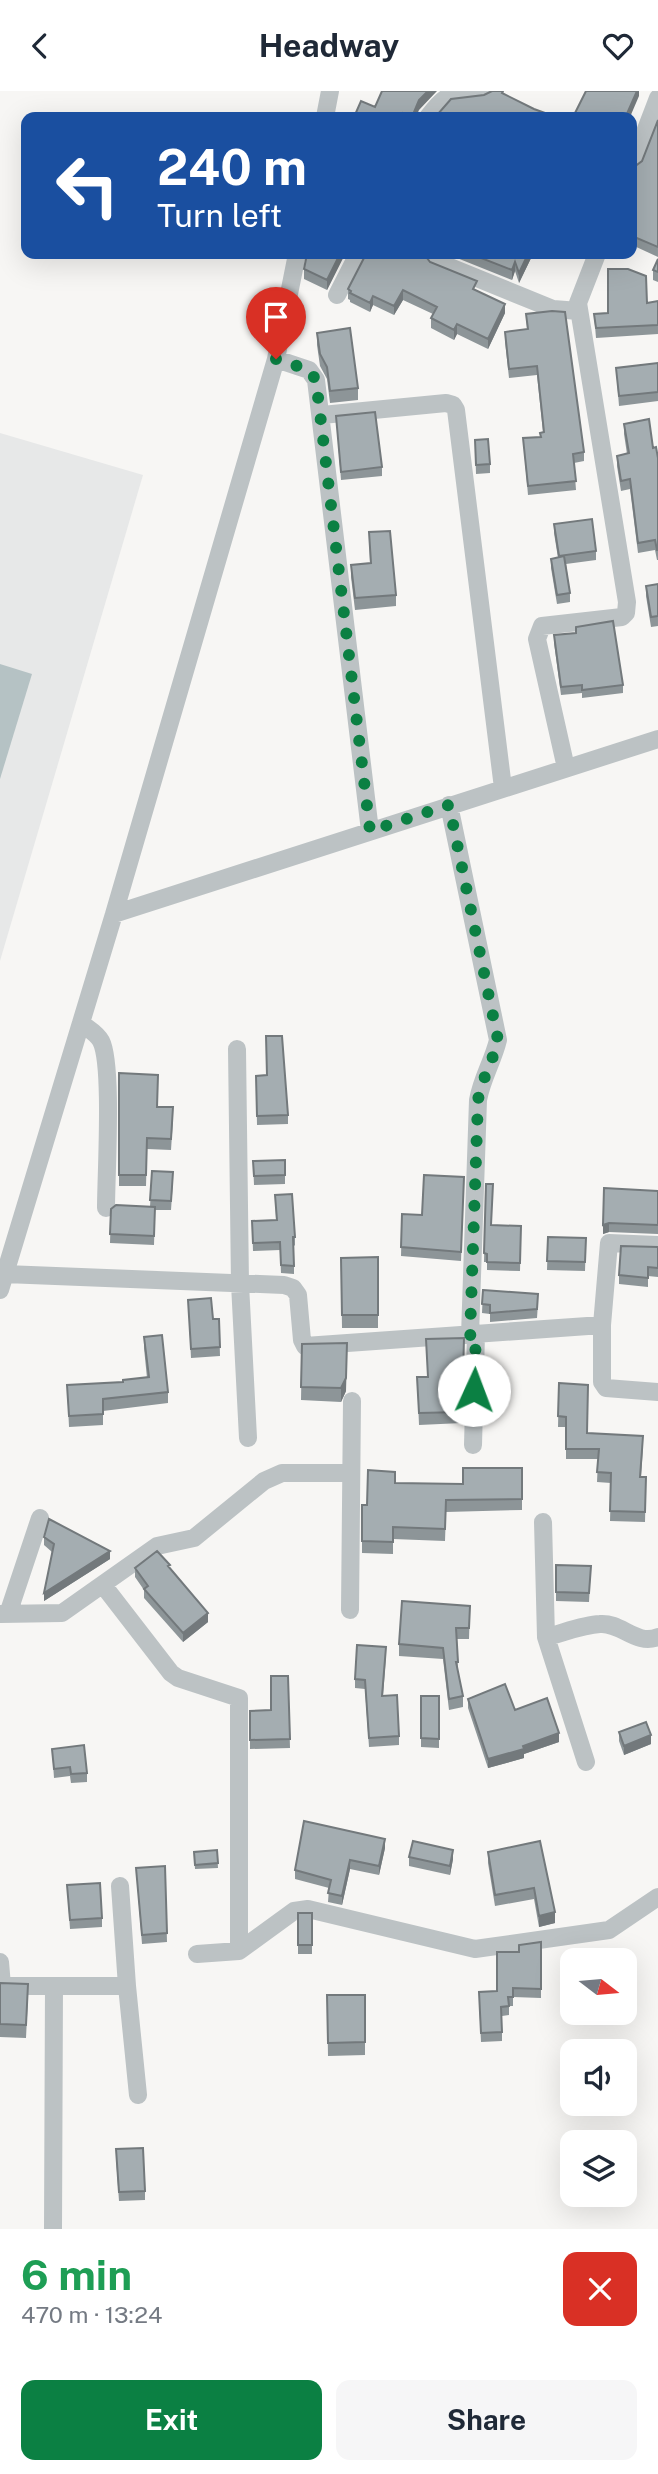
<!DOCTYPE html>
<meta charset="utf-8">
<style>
body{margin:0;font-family:"Public Sans",sans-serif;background:#f6f6f7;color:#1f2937;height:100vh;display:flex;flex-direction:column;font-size:26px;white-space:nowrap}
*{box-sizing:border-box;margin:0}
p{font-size:23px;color:#747a83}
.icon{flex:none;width:38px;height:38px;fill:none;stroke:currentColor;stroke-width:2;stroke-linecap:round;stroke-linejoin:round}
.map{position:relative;height:2138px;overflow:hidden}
.details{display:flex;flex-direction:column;background:#fff;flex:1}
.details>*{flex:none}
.top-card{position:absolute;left:21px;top:21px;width:616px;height:147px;border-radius:14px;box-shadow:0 7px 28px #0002;background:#1a4fa0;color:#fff;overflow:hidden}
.needle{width:46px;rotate:106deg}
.controls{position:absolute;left:560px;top:1857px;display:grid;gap:14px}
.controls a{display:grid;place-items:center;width:77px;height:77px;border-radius:14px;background:#fff;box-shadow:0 7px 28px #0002;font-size:35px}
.pin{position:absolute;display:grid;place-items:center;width:60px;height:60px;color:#fff;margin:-72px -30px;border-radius:50% 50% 50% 0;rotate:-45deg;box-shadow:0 0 7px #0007}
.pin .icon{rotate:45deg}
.me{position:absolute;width:77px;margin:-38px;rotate:2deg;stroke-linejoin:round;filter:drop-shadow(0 0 5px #0008)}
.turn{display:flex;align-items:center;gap:24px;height:147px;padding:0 21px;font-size:32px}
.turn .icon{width:91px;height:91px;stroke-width:2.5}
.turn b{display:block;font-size:49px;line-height:60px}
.round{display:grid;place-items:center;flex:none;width:74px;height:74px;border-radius:14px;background:#f6f6f7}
.overview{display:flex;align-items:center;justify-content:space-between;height:119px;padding:0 21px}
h1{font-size:42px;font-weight:700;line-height:52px;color:#1e9e55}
.button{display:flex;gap:14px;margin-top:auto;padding:14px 21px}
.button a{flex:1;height:80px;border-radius:14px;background:#0b8043;color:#fff;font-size:28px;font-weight:700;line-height:80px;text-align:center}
.button a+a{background:#f6f6f7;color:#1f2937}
header{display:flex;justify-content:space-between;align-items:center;height:91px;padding:0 21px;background:#fff;font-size:32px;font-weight:700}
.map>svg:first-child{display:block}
</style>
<header><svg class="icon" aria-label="back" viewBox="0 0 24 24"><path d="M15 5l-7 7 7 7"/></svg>Headway<svg class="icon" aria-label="heart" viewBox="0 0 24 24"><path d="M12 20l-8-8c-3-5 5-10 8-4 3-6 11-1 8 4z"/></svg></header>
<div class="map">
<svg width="658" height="2138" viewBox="0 0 658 2138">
<rect width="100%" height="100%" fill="#f7f6f4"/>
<path fill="#e7e8e8" d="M0,342l143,42 -143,486z"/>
<path fill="#b5c2c4" d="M0,573l32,10 -32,105z"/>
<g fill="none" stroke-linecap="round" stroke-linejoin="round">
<path stroke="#bcc2c4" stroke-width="18" d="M325,26l5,-26
M428,26c20,-26 19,-21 55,-23l3,-3
M632,75l26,-68
M435,170l118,48 26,2
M337,204l21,-41
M276,268l33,11 7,10 54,451
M322,324l124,-12 7,2 3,5 47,378
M566,677l-29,-129 5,-13 80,-9 4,-4 1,-11 -49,-299 19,-49
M449,714l49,235c-5,21 -16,38 -20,60l-8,235
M114,823l544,-175
M81,932c6,5 16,10 20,18 12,23 5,134 5,167
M237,958l3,235 8,154
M658,1154l-49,-2 -7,82v57l4,6 52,4
M5,1183l279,11 9,3 5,7 4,45 3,6 297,-21
M0,1199l114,-376 162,-555 21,-105
M473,1354l3,-111
M543,1431l3,115 40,125
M103,1494l68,88 7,5 61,20v253
M350,1519l2,-209
M0,1523l62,-1 95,-67 37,-8 70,-57 18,-8h69
M8,1523l32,-96
M546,1546c17,-4 36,-12 54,-13 21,-2 36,22 58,13
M120,1795l7,100 11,109
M197,1863l42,-3 55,-40 14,-2 167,40 134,-19 49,-33
M0,1871l2,24
M0,1895h127
M53,2138l1,-243"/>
</g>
<path fill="#8d9598" d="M658,29v137l-26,-12v-78h2l8,-6z
M345,163l-18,36 -23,-11v-10z
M366,163h62l-3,2 5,6 46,29 29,22 -17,36 -31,-15 -3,6 -23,-12v-10l2,-4 -30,-14 -9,15 -21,-10 -3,7 -20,-10v-2l-2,-1v-10z
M447,163h86l-14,29 -4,-12 -3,9z
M658,168v23l-5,-2v-10z
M658,210v33l-62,4 -2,-24 14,-1z
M526,223l58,138v9l-10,2 2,27 -48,5 -5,-57 17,-1 3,-5 -6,-57 -28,3 -4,-37v-9l22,-3z
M317,242l41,55v12l-28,3 -3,-24 -7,-13 -3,-21z
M658,272v38l-39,5 -3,-38z
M336,325l46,51v9l-41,4z
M624,333l29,24 5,10v102h-1l-2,-10 -17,3 -8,-64 -9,2 -4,-25v-10l10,-2 -3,-20z
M475,349l15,24v9l-14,1z
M554,433l42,27v9l-30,4 4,29v9l-13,2 -6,-36v-9l7,-1 -4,-25z
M369,441l27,63v11l-41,4 -4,-33v-12l19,-2z
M658,493v42l-7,1 -5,-31v-10z
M576,536l47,58v8l-41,5v-5l-21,2 -7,-52v-8l22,-2z
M119,982l54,46 -2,31 -24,-1 -1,37h-27z
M267,984l21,40v9l-31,1 -1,-49z
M285,1069v24l-31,1 -1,-24z
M152,1080l21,10 -2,29h-16l-1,35 -44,-2 1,-34 39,-2z
M464,1086l-3,84 -60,-5 1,-42 20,1z
M486,1093l5,41 30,1 -1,45 -33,-1v-8h-3z
M604,1097l54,3v43l-49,-2 -6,2z
M275,1104l20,42v8l-1,1v28l-13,-1 -1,-23 -27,1 -1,-30 24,-1z
M548,1146l38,1 -1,33 -38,-1z
M658,1156v30l-10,-1v11l-29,-3v-9z
M378,1166v71h-36l-1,-70z
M483,1199l55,13 -1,15 -47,4v-8l-8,-1z
M188,1209l25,19h6l1,37 -29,2z
M144,1246l24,55v11l-65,8v14l-34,2 -2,-42 56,-3 24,-4 -3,-30z
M464,1247l-2,85 -43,2 -2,-48h10z
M302,1253l44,47 -5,11 -40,-2z
M559,1292l28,50 56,14 -2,30h5l-1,45 -35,-1 1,-38 -14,-1 1,-23h-32v-32h-8z
M522,1377v42l-76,2 -1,29 -52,-2v15l-31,-1v-48h5l28,-22 68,1z
M44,1446l66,22 -66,42 8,-49 -8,-7z
M556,1474l35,1 -2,36 -33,-1z
M135,1477l35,1 38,53 -25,20 -39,-44v-8l-9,-13z
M470,1515l-1,33h-12l1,34 5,23v11l-14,3 -6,-51 -44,-3v-12z
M386,1565l-3,40 16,40v9l-30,2 -4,-58 -10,-1v-9z
M288,1585l2,72 -40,1v-38l21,-1z
M421,1605h18v52l-18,-1z
M468,1608l47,11 44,32 -35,12v4l-36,10 -20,-60z
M619,1641l32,12 -27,11 -5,-14z
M52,1658l35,24v9l-16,1 -1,-7 -16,2z
M540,1750l15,82 -16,4 -5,-28 -39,7 -7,-43v-11z
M385,1757l-6,27 -29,-6 -8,36 -14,-3 1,-14 -34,-9v-9z
M217,1759l1,18 -23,1 -1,-17z
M409,1766l44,2 -3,16 -41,-9z
M165,1775l2,76 -25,2 -6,-76z
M67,1794l35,33v9l-32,2z
M298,1822h14v41h-14z
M541,1851v56l-28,-1v9h-4v9l-7,1v25l-21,1 -2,-41 18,-10 22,-39z
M0,1892l28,14 -2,41 -26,-1z
M327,1904h38v60l-37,1z
M116,2067l29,33v9l-26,1z"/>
<path fill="#73797c" d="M428,0h9l-18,19 -3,7h-4l7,-17z
M637,0h2v5l-9,21h-4z
M340,163h5l-18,36v-10z
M528,163h5l-14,29v-10z
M515,171v9l-3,9v-10z
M403,199v10l-9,15v-9z
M373,205v9l-3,7v-9z
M505,213v9l-17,36v-10z
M457,233v10l-3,6v-10z
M609,1132v9l-6,2v-9z
M347,1265l-1,35 -5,11v-14z
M110,1460v8l-66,42v-8z
M208,1522v9l-25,20v-9z
M559,1642v9l-35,12v4l-36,10v-9z
M651,1644v9l-27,11v-9z
M385,1748v9l-6,27v-9z
M453,1759v9l-3,16v-9z
M350,1769v9l-8,36v-9z
M555,1821v11l-16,4v-11z"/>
<path fill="#a4adb1" stroke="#73797c" stroke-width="2" d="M382,0h46l-9,9 -7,17 -9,-4 -2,4h-47l7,-16 14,6z
M492,0h11l-1,2 32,16 22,8h-113l-6,-2 14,-16 33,-4z
M586,0h51l-11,25 -2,-1 -1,2h-50z
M658,29v127l-26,-11v-61l2,-5 -2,-1v-2h2l8,-6z
M307,163h33l-13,26 -23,-11z
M366,163h58l6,8 47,19 -4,8 32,15 -17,35 -31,-15 -3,6 -23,-12 6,-11 -34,-17 -9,16 -21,-10 -3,7 -20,-10 1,-2 -3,-2z
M471,163h57l-9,19 -4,-11 -3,8z
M658,168v13l-5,-2z
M608,178h20l18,7 1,27 11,-2v24l-62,3 -2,-14 14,-1z
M552,220l13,1 19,140 -11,2 3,27 -48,5 -5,-48 18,-1 -1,-4 4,-1 -7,-66 -28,3 -4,-37 23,-3 -2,-15z
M350,237l8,60 -28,3 -3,-24 -7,-13 -3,-21z
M658,272v29l-39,4 -3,-28z
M375,321l7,55 -41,5 -5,-56z
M649,328l4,29 3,-1 2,11v92h-1l-2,-10 -17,3 -8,-64 -9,2 -4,-25 12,-3 -5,-29z
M488,348l2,25 -14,1 -1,-25z
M592,428l4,32 -37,5 -5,-32z
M390,440l6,64 -41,3 -4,-33 20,-2 -2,-31z
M564,465l6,37 -13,2 -6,-36z
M658,493v32l-7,1 -5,-31z
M613,530l10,64 -41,5v-5l-21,2 -7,-52 22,-2v-6z
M266,945h16l6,79 -31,1 -1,-40 11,-1z
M119,982l39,2 -1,32h16l-2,32 -24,-1 -1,37h-27z
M285,1069v15l-31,1 -1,-15z
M152,1080l21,1 -2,29 -21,-1z
M424,1084l40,2 -3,75 -60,-5 1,-33 20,1z
M486,1093h7l-2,41 30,1 -1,37 -33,-1v-8l-3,-1z
M604,1097l54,3v34l-49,-2 -6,2z
M292,1103l3,43h-2l1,29 -13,-1 -1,-23 -27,1 -1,-22 25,-1 -2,-25z
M116,1114l39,2 -1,29 -44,-2 1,-25z
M548,1146l38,1 -1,24 -38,-1z
M621,1155l37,1v21l-10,-1v11l-29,-3z
M378,1166v58h-36l-1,-57z
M483,1199l55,4 -1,15 -47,4v-8l-8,-1z
M211,1207l2,21h6l1,28 -29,2 -3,-49z
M162,1244l6,57 -65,7v15l-34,2 -2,-31 56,-3v-2l26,-3 -5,-40z
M464,1247l-2,74 -43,1 -2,-36h11l-2,-38z
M347,1252l-1,35 -5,10 -40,-1 1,-43z
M559,1292l29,2 -1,48 56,3 -3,41h6l-1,35 -35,-1 1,-38 -14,-1 2,-23h-33v-32l-8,-1z
M463,1377h59v31l-76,1 -1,29 -52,-2v15l-31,-1v-36h5l1,-35 27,2v11l68,1z
M49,1428l61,32 -66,42 10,-49 -10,-7z
M157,1460l13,14 -2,1 40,47 -25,20 -39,-44 4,-3 -13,-18z
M556,1474l35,1 -2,27 -33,-1z
M402,1510l68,5 -1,22h-13l2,34h-2l7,34 -14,3 -6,-51 -44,-4z
M357,1554l29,2 -4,49 15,-1 2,41 -30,2 -4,-58 -10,-1z
M271,1585h17l2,63 -40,1v-29l21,-1z
M505,1593l10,26 32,-12 12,35 -36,13 1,3 -36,10 -20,-60z
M421,1605h18v43l-18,-1z
M646,1631l5,13 -27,11 -5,-14z
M84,1654l3,28 -16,1 -1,-7 -16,2 -2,-20z
M304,1730l81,18 -6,27 -29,-6 -8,36 -14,-3 3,-13 -36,-10z
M413,1750l40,9 -3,16 -41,-9z
M540,1750l15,71 -16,4 -5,-28 -39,7 -7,-43z
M217,1759l1,13 -23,2 -1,-13z
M165,1775l2,67 -25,2 -6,-67z
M100,1792l2,35 -32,2 -3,-35z
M298,1822h14v32h-14z
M541,1851v47l-28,-1v9h-5l1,9 -8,1 1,25 -21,1 -2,-41 18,-1v-39h22v-7z
M0,1892l28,1 -2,41 -26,-1z
M327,1904h38v47l-37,1z
M143,2057l2,43 -26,1 -3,-43z"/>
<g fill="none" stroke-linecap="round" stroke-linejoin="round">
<path stroke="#0b8043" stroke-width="12" stroke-dasharray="0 21.6" d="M276,268l33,11 7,10 54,451 79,-26 49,235c-5,21 -16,38 -20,60l-8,235 6,-1 -2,56"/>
</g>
</svg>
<div class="controls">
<a><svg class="needle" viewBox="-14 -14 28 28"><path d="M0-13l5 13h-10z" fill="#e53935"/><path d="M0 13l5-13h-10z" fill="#747a83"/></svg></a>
<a><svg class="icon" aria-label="sound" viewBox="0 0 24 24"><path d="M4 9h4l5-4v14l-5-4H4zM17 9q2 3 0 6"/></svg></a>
<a><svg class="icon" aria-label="layers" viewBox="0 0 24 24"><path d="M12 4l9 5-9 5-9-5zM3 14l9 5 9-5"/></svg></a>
</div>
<div class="pin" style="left:276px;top:268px;background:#d93025"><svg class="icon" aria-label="arrive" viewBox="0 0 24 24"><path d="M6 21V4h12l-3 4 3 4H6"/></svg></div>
<svg class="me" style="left:474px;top:1299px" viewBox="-20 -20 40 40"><circle r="19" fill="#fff"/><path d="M0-13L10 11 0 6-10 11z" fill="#0b8043"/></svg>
<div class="top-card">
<div class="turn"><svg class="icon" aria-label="left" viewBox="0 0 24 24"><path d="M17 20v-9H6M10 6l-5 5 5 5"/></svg><div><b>240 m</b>Turn left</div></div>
</div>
</div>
<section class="details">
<div class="overview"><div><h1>6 min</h1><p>470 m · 13:24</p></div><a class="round" style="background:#d93025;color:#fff"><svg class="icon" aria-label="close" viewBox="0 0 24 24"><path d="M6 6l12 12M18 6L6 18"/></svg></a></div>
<div class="button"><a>Exit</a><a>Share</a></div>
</section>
